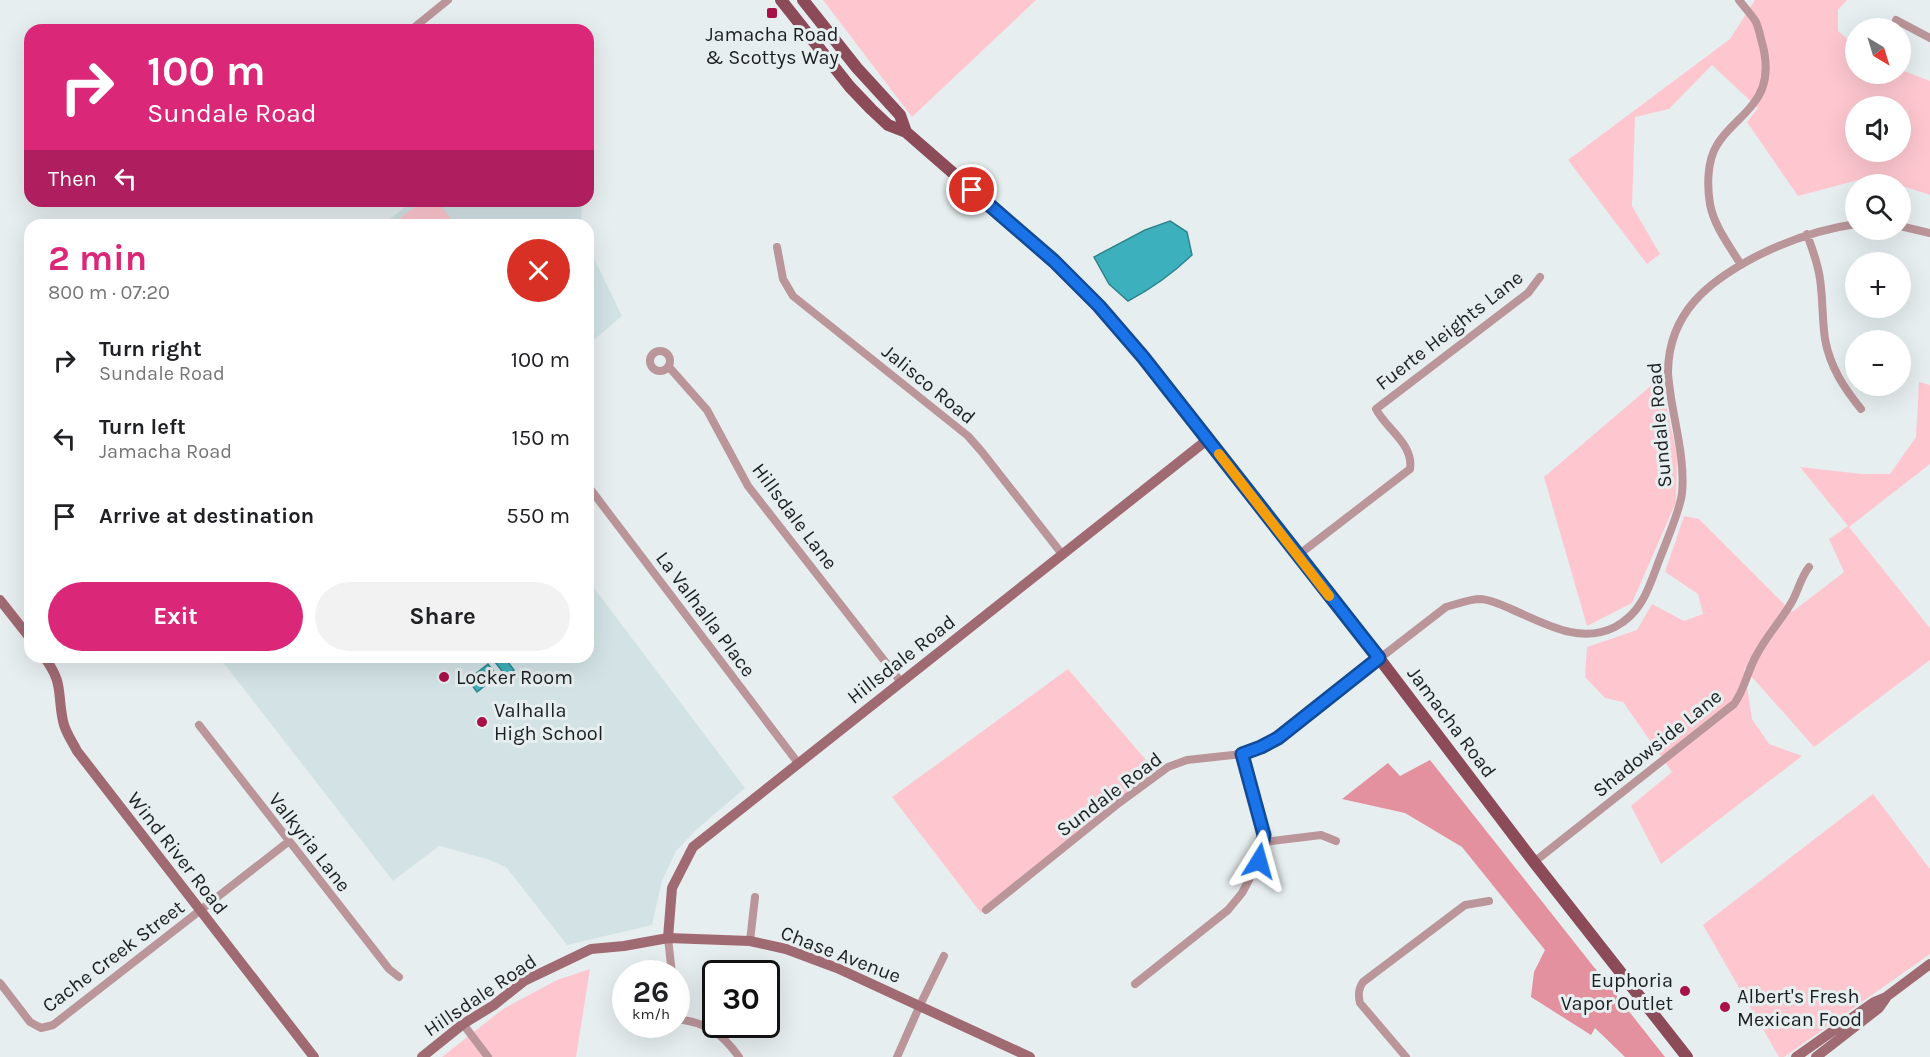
<!DOCTYPE html>
<meta charset="utf-8">
<style>
body{margin:0;font-family:Karla,sans-serif;background:#f2f2f2;color:#202124;height:100vh;display:flex;flex-direction:column;font-size:22px;white-space:nowrap}
*{box-sizing:border-box;margin:0}
p{font-size:20px;color:#757577}
.icon{flex:none;width:33px;height:33px;fill:none;stroke:currentColor;stroke-width:2;stroke-linecap:round;stroke-linejoin:round}
.map{position:relative;flex:1;overflow:hidden}
.drawer{position:absolute;left:24px;top:219px;width:570px;height:444px;display:flex;flex-direction:column;background:#fff;border-radius:18px;box-shadow:0 6px 24px #0002}
.drawer>*{flex:none}
.guide{position:absolute;left:24px;top:24px;width:570px;height:183px;border-radius:18px;box-shadow:0 6px 24px #0002;background:#db2777;color:#fff;overflow:hidden}
.needle{width:39px;rotate:142deg}
.fabs{position:absolute;left:1845px;top:18px;display:grid;gap:12px}
.fabs a{display:grid;place-items:center;width:66px;height:66px;border-radius:50%;background:#fff;box-shadow:0 6px 24px #0002;font-size:30px}
.speed{position:absolute;left:612px;top:960px;display:flex;gap:12px;font-size:30px;font-weight:700;text-align:center}
.speed>*{display:grid;place-content:center;width:78px;height:78px;border-radius:50%;background:#fff;box-shadow:0 6px 24px #0002;line-height:1}
.speed small{font-size:15px;font-weight:400}
.speed .limit{border:3px solid #111;border-radius:9px;background:#fff;color:#111}
.pin{position:absolute;display:grid;place-items:center;width:51px;height:51px;color:#fff;margin:-26px;border:3px solid #fff;border-radius:50%;box-shadow:0 2px 6px #0007}
.me{position:absolute;width:66px;margin:-33px;rotate:8deg;stroke-linejoin:round;filter:drop-shadow(0 0 4px #0008)}
.turn{display:flex;align-items:center;gap:21px;height:126px;padding:0 24px;font-size:27px}
.turn .icon{width:78px;height:78px;stroke-width:2.5}
.turn b{display:block;font-size:42px;line-height:51px}
.then{display:flex;align-items:center;height:57px;padding:0 24px;background:#0003;gap:12px;font-size:22px}
.round{display:grid;place-items:center;flex:none;width:63px;height:63px;border-radius:32px;background:#f2f2f2}
.head{display:flex;align-items:center;justify-content:space-between;height:102px;padding:0 24px}
h1{font-size:36px;font-weight:700;line-height:45px;color:#db2777}
.primary-button{display:flex;gap:12px;margin-top:auto;padding:12px 24px}
.primary-button a{flex:1;height:69px;border-radius:36px;background:#db2777;color:#fff;font-size:24px;font-weight:700;line-height:69px;text-align:center}
.primary-button a+a{background:#f2f2f2;color:#202124}
ul{padding:0;list-style:none}
li{display:flex;align-items:center;gap:18px;height:78px;padding:0 24px}
li div{flex:1}
li b{display:block;font-size:22px}
li em{font-style:normal}
.map>svg:first-child{display:block}
</style>
<div class="map">
<svg width="1930" height="1057" viewBox="0 0 1930 1057">
<rect width="100%" height="100%" fill="#e7eeef"/>
<path fill="#d3e3e5" d="M413,201h169l-1,24h-199z
M588,246l34,70 -34,29z
M588,580l157,208 -50,43 -19,20 -14,30 -10,44 -85,20 -61,-78 -19,-8 -48,-13 -46,35 -174,-224h369z"/>
<path fill="#fec7d0" fill-rule="evenodd" d="M823,0h213l-124,117z
M1755,0h92l-9,10v21l17,15 1,28h44l1,-4 29,11v114l-57,-19 -75,20 -51,-74 11,-14 -46,-43 -43,44 -34,8 -3,89 28,48 -13,10 -79,-104 162,-121zM1856,106h44v46h-44z
M423,201h14l19,24h-65z
M1660,378l17,77 -1,47 -44,101 -45,23 -43,-149z
M1919,382l11,3v79l-81,63 81,101v32l-116,87 -70,-79 8,51 17,25 33,12 -141,108 -30,-58 41,-34 -49,-70 -18,-4 -20,-21 2,-30 50,-17 15,-26 32,17 19,-7 -5,-20 -33,-22 19,-56 15,3 93,93 52,-40 -15,-33 19,-13 -48,-59 62,7h28l26,-37z
M1068,669l90,105 -177,139 -89,-116z
M1873,794l57,75v85l-146,103h-5l-76,-132z
M590,969l-14,88h-134l61,-48 54,-29z"/>
<path fill="#e3909f" d="M1430,760l235,297h-40l-30,-29 -4,7 -60,-38 3,-25 11,-22 -83,-103 -57,-34 -63,-14 46,-36 12,13z"/>
<path fill="#3cb0bc" stroke="#32848d" stroke-width="1.5" d="M1170,221l17,11 5,23c-20,19 -39,33 -64,46l-19,-17 -15,-27 51,-27z
M491,657h13l10,13 -8,6z
M488,664l9,12 -20,16 -9,-12z"/>
<g fill="none" stroke-linecap="round" stroke-linejoin="round">
<path stroke="#ba959a" stroke-width="8" d="M1739,0c5,7 12,14 17,22 2,5 4,12 5,17 7,23 8,46 -8,65 -11,15 -27,25 -36,41 -10,16 -10,41 -7,59 4,22 19,41 31,61
M1896,20l34,18
M411,30l37,-30
M1900,226l30,7
M1807,234c5,15 11,29 13,45 3,20 2,40 5,60 5,28 19,49 36,70
M777,247l6,32 10,17 175,140 14,16 80,102
M650 361a10 10 0 1 1 20 0a10 10 0 1 1-20 0Z
M669,367l38,43 41,76 153,196
M588,486l210,277
M1297,556l113,-87c4,-25 -24,-40 -34,-60l152,-116 12,-16
M199,725l190,244 10,8
M1264,842l57,-7 15,6
M1534,862l200,-158c11,-15 13,-32 22,-48 9,-18 23,-33 34,-51 8,-12 10,-27 19,-38
M986,910l133,-107 49,-36 19,-7 55,-6 19,-7 17,-10 168,-130c11,-3 23,-8 35,-8 11,1 21,6 30,10 33,14 68,36 104,18 25,-13 33,-36 42,-61 7,-20 23,-54 25,-73 3,-31 -6,-64 -11,-95 -1,-9 -3,-18 -3,-27 1,-59 41,-90 89,-115 32,-16 63,-27 99,-32
M668,938l4,36
M750,941l5,-44
M0,983l30,39 11,6 12,-3 235,-183
M1135,984l93,-74 14,-17 17,-32 5,-26 -22,-81
M676,1019c30,3 46,14 63,38
M463,1024l25,33
M897,1057l23,-52 24,-49
M1406,1057l-46,-54c-2,-8 -2,-14 3,-21l102,-77 24,-4"/>
<path stroke="#a06a73" stroke-width="10" d="M0,600l30,38
M44,657c20,26 13,36 19,64 2,11 9,20 14,30l237,306
M668,938l4,-50 21,-41 514,-407
M422,1057l41,-33 31,-19 30,-24 21,-10 46,-22 33,-3 44,-8 82,3 36,8 51,19 193,89
M1796,1057l78,-55 12,-5 44,-33
M1816,1057l63,-49 7,-10"/>
<path stroke="#8b4b58" stroke-width="12" d="M781,0l69,87 21,22 17,16 18,7 148,129 45,45 44,51 236,301 155,204 153,195
M803,0l54,68 43,47 6,17"/>
</g>
<g fill="none" stroke-linecap="round" stroke-linejoin="round">
<defs>
<path id="route" d="M972,190l82,71 45,45 44,51 236,301 -101,80 -17,9 -19,7 22,81 -5,26"/>
</defs>
<use href="#route" stroke="#114b97" stroke-width="15"/>
<use href="#route" stroke="#1a73e8" stroke-width="10"/>
<path stroke="#f59e0b" stroke-width="10" d="M1219,454l110,142"/>
</g>
<g fill="#a71148" stroke="#e7eeef" stroke-width="2">
<rect x="766" y="7" width="12" height="12" rx="3"/>
<circle cx="444" cy="677" r="6"/>
<circle cx="482" cy="722" r="6"/>
<circle cx="1685" cy="991" r="6"/>
<circle cx="1725" cy="1007" r="6"/>
</g>
<g text-anchor="middle" stroke-width="6" stroke-linejoin="round" paint-order="stroke">
<g font-size="20" fill="#1c1f1f" stroke="#e7eeef" text-anchor="start">
<text x="772" y="41" text-anchor="middle">Jamacha Road<tspan x="772" dy="23">&amp; Scottys Way</tspan></text>
<text x="456" y="684">Locker Room</text>
<text x="494" y="717">Valhalla<tspan x="494" dy="23">High School</tspan></text>
<text x="1673" y="987" text-anchor="end">Euphoria<tspan x="1673" dy="23">Vapor Outlet</tspan></text>
<text x="1737" y="1003">Albert's Fresh<tspan x="1737" dy="23">Mexican Food</tspan></text>
</g>
<g font-size="20" fill="#1c1f1f" stroke="#e7eeef">
<text transform="translate(1449 330) rotate(-38)" y="7">Fuerte Heights Lane</text>
<text transform="translate(929 384) rotate(39)" y="7">Jalisco Road</text>
<text transform="translate(1659 425) rotate(-95)" y="7">Sundale Road</text>
<text transform="translate(795 516) rotate(53)" y="7">Hillsdale Lane</text>
<text transform="translate(706 614) rotate(53)" y="7">La Valhalla Place</text>
<text transform="translate(901 659) rotate(-38)" y="7">Hillsdale Road</text>
<text transform="translate(1452 722) rotate(53)" y="7">Jamacha Road</text>
<text transform="translate(1657 743) rotate(-39)" y="7">Shadowside Lane</text>
<text transform="translate(1109 794) rotate(-37)" y="7">Sundale Road</text>
<text transform="translate(310 842) rotate(52)" y="7">Valkyria Lane</text>
<text transform="translate(178 853) rotate(52)" y="7">Wind River Road</text>
<text transform="translate(841 954) rotate(21)" y="7">Chase Avenue</text>
<text transform="translate(113 956) rotate(-37)" y="7">Cache Creek Street</text>
<text transform="translate(480 995) rotate(-34)" y="7">Hillsdale Road</text>
</g>
</g>
</svg>
<div class="fabs">
<a><svg class="needle" viewBox="-14 -14 28 28"><path d="M0-13l5 13h-10z" fill="#e53935"/><path d="M0 13l5-13h-10z" fill="#757577"/></svg></a>
<a><svg class="icon" aria-label="sound" viewBox="0 0 24 24"><path d="M4 9h4l5-4v14l-5-4H4zM17 9q2 3 0 6"/></svg></a>
<a><svg class="icon" aria-label="search" viewBox="0 0 24 24"><circle cx="10" cy="10" r="6"/><path d="M15 15l6 6"/></svg></a>
<a>+</a>
<a>−</a>
</div>
<div class="speed"><div>26<small>km/h</small></div><div class="limit">30</div></div>
<div class="pin" style="left:972px;top:190px;background:#d93025"><svg class="icon" aria-label="arrive" viewBox="0 0 24 24"><path d="M6 21V4h12l-3 4 3 4H6"/></svg></div>
<svg class="me" style="left:1259px;top:861px" viewBox="-20 -20 40 40"><path d="M0-17L14 15 0 8-14 15z" fill="#1a73e8" stroke="#fff" stroke-width="4"/></svg>
<div class="guide">
<div class="turn"><svg class="icon" aria-label="right" viewBox="0 0 24 24"><path d="M7 20v-9h11M14 6l5 5-5 5"/></svg><div><b>100 m</b>Sundale Road</div></div>
<div class="then">Then<svg class="icon" aria-label="left" viewBox="0 0 24 24"><path d="M17 20v-9H6M10 6l-5 5 5 5"/></svg></div>
</div>
<section class="drawer">
<div class="head"><div><h1>2 min</h1><p>800 m · 07:20</p></div><a class="round" style="background:#d93025;color:#fff"><svg class="icon" aria-label="close" viewBox="0 0 24 24"><path d="M6 6l12 12M18 6L6 18"/></svg></a></div>
<ul>
<li><svg class="icon" aria-label="right" viewBox="0 0 24 24"><path d="M7 20v-9h11M14 6l5 5-5 5"/></svg><div><b>Turn right</b><p>Sundale Road</p></div><em>100 m</em></li>
<li><svg class="icon" aria-label="left" viewBox="0 0 24 24"><path d="M17 20v-9H6M10 6l-5 5 5 5"/></svg><div><b>Turn left</b><p>Jamacha Road</p></div><em>150 m</em></li>
<li><svg class="icon" aria-label="arrive" viewBox="0 0 24 24"><path d="M6 21V4h12l-3 4 3 4H6"/></svg><div><b>Arrive at destination</b></div><em>550 m</em></li>
</ul>
<div class="primary-button"><a>Exit</a><a>Share</a></div>
</section>
</div>
